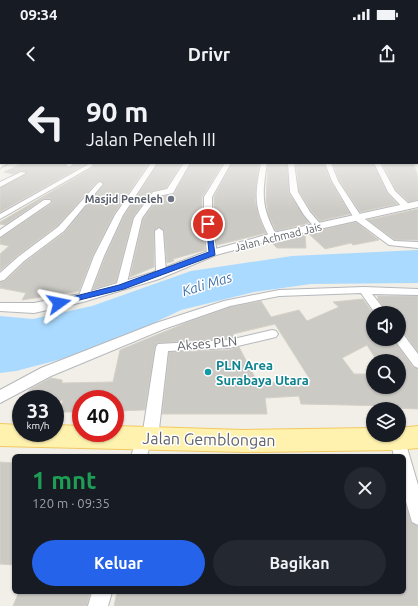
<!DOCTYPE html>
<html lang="id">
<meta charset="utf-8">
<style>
body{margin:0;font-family:Ubuntu,sans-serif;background:#242831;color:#f1f3f6;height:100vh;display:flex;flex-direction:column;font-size:15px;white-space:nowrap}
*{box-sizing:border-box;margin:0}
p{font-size:13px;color:#9ea1a6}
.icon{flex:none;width:22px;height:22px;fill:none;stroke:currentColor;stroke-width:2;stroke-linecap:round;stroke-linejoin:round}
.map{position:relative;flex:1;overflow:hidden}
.sheet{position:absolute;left:12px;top:374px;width:394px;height:140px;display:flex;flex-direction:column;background:#171b24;border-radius:6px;box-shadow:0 1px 3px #0004}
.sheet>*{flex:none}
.top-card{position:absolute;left:0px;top:0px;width:418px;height:84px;box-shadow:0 1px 3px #0004;background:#171b24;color:#f1f3f6;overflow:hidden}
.fabs{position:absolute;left:366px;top:226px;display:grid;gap:8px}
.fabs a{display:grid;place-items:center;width:40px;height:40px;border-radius:50%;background:#171b24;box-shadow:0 1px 3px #0004;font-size:20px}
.speed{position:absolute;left:12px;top:310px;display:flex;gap:8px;font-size:20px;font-weight:700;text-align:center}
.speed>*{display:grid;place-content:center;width:52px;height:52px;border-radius:50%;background:#171b24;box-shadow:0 1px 3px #0004;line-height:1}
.speed small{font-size:10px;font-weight:400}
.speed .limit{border:6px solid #d22;background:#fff;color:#111}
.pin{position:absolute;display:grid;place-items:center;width:34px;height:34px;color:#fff;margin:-17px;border:2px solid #fff;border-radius:50%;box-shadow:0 1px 4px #0007}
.me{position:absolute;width:44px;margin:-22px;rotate:78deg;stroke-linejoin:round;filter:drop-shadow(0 0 3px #0008)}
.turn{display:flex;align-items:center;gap:14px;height:84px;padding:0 20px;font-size:18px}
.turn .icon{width:52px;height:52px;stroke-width:2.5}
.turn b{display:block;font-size:28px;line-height:34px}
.round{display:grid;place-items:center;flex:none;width:42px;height:42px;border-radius:21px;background:#242831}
.overview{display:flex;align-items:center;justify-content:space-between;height:68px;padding:0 20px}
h1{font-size:24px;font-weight:700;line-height:30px;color:#1e9e55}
.action{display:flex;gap:8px;margin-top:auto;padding:8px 20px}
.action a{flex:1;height:46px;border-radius:24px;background:#2563eb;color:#fff;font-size:16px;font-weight:700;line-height:46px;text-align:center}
.action a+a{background:#242831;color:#f1f3f6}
.status{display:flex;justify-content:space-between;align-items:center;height:28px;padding:0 20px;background:#171b24;direction:ltr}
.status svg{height:11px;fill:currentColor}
header{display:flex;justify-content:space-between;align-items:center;height:52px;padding:0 20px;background:#171b24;font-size:18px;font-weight:700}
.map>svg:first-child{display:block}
</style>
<div class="status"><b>09:34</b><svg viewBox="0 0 49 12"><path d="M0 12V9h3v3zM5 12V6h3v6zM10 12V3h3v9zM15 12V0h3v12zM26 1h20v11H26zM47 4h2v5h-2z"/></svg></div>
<header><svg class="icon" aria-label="back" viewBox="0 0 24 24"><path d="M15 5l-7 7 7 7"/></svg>Drivr<svg class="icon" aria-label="share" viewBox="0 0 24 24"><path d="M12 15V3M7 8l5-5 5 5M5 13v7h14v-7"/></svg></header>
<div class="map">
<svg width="418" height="526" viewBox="0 0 418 526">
<rect width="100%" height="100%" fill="#f1efe8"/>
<path fill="#aadaff" d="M418,170v33l-107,1 -57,8 -73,18 -63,30 -60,20 -42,11 -16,2v-57l33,3 59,-13 99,-35 101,-15z"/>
<path fill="#cccac5" stroke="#d6d1c6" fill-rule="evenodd" d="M23,83h43l-1,2 3,3 8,-5h12l-88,49v-24l27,-15 -6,-2 -8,3 -9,-2z
M92,83h57l-35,51 -21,41 -14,36 -57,9 4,-7 -26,-5v-6l5,-1 20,-19 40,-30 39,-48 -3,-3 -4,1 -40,44 -40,30 -17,15v-17l9,-8 -9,-2v-6l52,-35v-2l-2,-3 -7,1 -38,26 -5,-1v-2l95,-56v-2z
M158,83h24l-16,25 -14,3 -19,26 -17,65 -23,7 12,-32 19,-41z
M191,83h32l-21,34v27l3,26 -32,9 1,2 -7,2 -3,-32 -6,-4 -4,4v36l-24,10 13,-58 16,-22 15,-3z
M232,83h27l-4,37 4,17 7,16 -49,12 -3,-21v-27z
M268,83h19l2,30 20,30 -33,8 -7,-15 -3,-16z
M296,83h28l7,19 19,32 -30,7 -9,-10 -12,-20z
M333,83h40l14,30 10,11 -37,8 -21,-32z
M382,83h31l5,13v24l-9,2 -13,-12z
M418,129v31h-23l-27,-20z
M356,142l23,18 -26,5 -2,-2 -26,6 -17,-16z
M305,154l1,14h-29l-6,-6z
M377,216h41v56l-14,-19 -5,-1v-19h-11l-11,-15h2z
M363,219l10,14v26h20l20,28 5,2v40l-25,-1 -1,-2 -91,-2 -2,-8 -34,2 2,16h-105l7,-62 60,-2 10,-3 19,36 53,-2 -36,-57 -42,10 1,3 -5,2 -72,4 -2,4 -10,63 -30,1v-12h-34v13h-22l4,-12 -8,3v-4h-33l8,-10 21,-11 11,2v3l51,-1 7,-32 68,-28 42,-15 31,-6 10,16 28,-7 8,11 32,-14 -6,-5zM367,265l10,16h22v26h-27l-5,-13h-13l-12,-16z
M0,382l14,1v102l-14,-1z
M404,420l7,22 7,4v80h-304l3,-14h287z
M19,512h71l-3,14h-74z"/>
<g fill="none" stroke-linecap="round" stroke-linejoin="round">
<defs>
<path id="minor" d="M417,58l1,1v6l-1,-1z
M0,69h1v4h-1z
M9,83l-9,5v-4z
M68,83h7l-6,4 -3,-2z
M151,83h6l-34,52 -19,41 -16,42 -1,2h-8l-1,-2 16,-42 21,-41z
M184,83h6l-17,30 -15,3 -16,22 -16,69 -5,3 -4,-1 -1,-2 18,-69 19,-26 14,-3z
M225,83h6l-19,34v27l5,29 -5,3 -5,-3 -3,-29v-27z
M261,83h6c-5,32 -6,44 10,73l-4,3 -4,-3c-16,-30 -14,-41 -8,-73z
M288,83h6l4,29 12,20 13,15 -1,2h-6l-12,-14 -14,-23z
M325,83h6l7,18 23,35 33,25 24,1v6l-29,-3 -34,-25 -23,-39z
M374,83h6l15,28 15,14v4h-6l-16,-17z
M89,84l5,1 -94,54v-5z
M21,92l5,1 -26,14v-5z
M100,102l3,2 -1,1 -38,46 -40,30 -20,19 -4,1v-8l18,-16 40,-30 40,-44z
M44,120h6l1,2 -51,35v-7z
M159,148l4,3 3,42 -5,3 -5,-3 -1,-42z
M364,207l54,2v6l-46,-1 15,19h-12l-14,-20 -82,3 -49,10 -66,23 -113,47 -51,27v-13l41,-22 115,-45 68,-22 55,-11z
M272,250l4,1 2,3 -2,3 -47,11 -61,3 -10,87 -3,5 -5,2 -3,11h-16l8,-23 4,-2 13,-84 2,-3 71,-4z
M399,253l4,1 15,20v14l-4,-2 -20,-27h5z
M399,352l4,2 15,51v40l-6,-3 -8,-27v-39h-10l-4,-17 2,-4h7z
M92,512h20l-4,14h-20z"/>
<path id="tertiary" d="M418,121v6l-143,32 -59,16 -57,24 -76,23 -49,11 -34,-2v-8h34l47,-9 70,-21 57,-22 65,-18z"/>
<path id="primary" d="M0,344l21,1v8h34v-8l26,1v7h34v-7l130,4 128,-2v7h26v-7l19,-2v22l-20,2 -153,2 -245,-6z"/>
</defs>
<use href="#minor" stroke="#b5b8bc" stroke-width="2"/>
<use href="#tertiary" stroke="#b5b8bc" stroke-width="2"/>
<use href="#primary" stroke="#f2c960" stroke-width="2"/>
<use href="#minor" fill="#fff" fill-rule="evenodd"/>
<use href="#tertiary" fill="#fff" fill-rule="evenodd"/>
<use href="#primary" fill="#fff2af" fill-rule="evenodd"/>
</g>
<linearGradient id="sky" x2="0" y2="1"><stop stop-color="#8fc3f1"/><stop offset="0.44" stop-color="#f9f8f5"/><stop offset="1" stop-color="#f9f8f5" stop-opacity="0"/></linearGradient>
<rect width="418" height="131" fill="url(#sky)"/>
<path fill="#2563eb" stroke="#184099" d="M206,143l5,1 4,31 -91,34 -65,16 -4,-2 1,-2 63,-16 90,-33z"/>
<circle fill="#6b7280" stroke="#fff" stroke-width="1.5" cx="171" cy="119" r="4"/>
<circle fill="#0f9aa8" stroke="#fff" stroke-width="1.5" cx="208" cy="292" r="4"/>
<g text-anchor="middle" stroke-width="3" stroke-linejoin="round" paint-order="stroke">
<g font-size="11" font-weight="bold" fill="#5b616d" stroke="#fff" text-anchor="end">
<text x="163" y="123">Masjid Peneleh</text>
</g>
<g font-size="11" fill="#5f6368" stroke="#fff">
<text transform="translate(278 157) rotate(-14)" y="4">Jalan Achmad Jais</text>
</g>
<g font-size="13" fill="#5f6368" stroke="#fff">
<text transform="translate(207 263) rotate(-5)" y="5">Akses PLN</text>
</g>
<g font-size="13" font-weight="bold" fill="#0d838f" stroke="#fff" text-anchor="start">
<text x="216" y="290">PLN Area<tspan x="216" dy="15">Surabaya Utara</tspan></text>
</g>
<g font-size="14" font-style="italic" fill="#4174aa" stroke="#fff">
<text transform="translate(207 204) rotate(-17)" y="5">Kali Mas</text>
</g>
<g font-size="16" fill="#5f6368" stroke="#fff">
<text transform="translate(209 359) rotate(1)" y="6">Jalan Gemblongan</text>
</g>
</g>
</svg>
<div class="fabs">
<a><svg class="icon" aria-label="sound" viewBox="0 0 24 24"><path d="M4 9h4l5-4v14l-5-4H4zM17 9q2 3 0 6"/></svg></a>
<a><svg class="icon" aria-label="search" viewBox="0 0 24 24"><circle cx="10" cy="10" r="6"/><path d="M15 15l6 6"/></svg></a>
<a><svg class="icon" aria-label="layers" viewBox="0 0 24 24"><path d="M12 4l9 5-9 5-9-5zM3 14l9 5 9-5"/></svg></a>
</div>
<div class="speed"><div>33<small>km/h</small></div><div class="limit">40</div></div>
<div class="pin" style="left:208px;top:144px;background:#d93025"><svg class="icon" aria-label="arrive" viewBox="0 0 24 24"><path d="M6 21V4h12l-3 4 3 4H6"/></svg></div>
<svg class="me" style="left:59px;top:223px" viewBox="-20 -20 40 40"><path d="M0-17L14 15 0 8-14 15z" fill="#2563eb" stroke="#fff" stroke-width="4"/></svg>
<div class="top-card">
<div class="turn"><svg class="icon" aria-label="left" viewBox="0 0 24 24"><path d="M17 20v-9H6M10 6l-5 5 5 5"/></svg><div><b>90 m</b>Jalan Peneleh III</div></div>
</div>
<section class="sheet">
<div class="overview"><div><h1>1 mnt</h1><p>120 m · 09:35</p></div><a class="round"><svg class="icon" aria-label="close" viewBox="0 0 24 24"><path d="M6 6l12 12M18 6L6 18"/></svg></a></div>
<div class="action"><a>Keluar</a><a>Bagikan</a></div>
</section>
</div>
